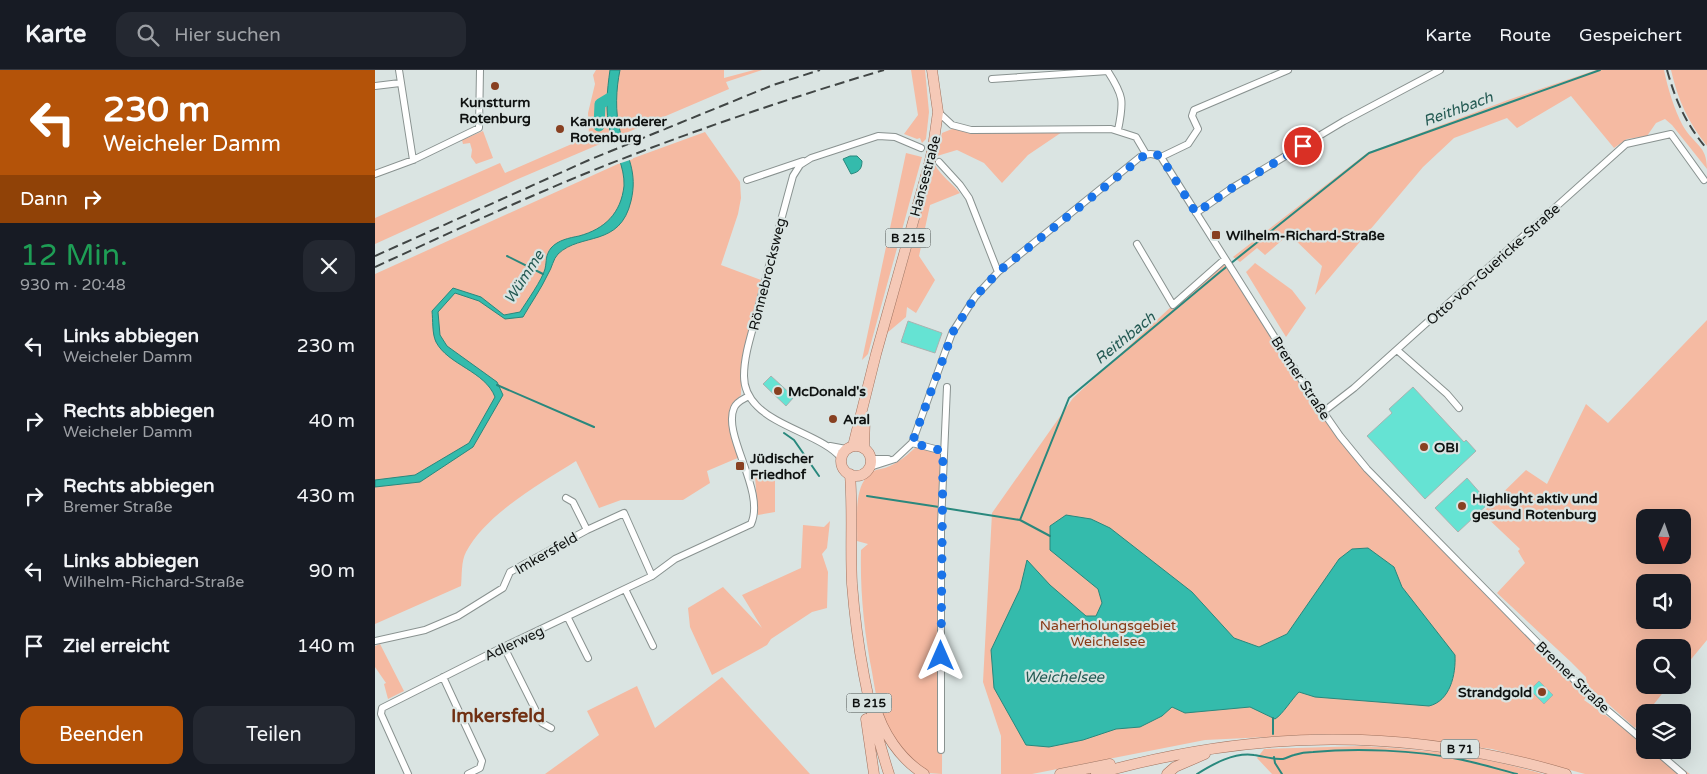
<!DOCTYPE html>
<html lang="de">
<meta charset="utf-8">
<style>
body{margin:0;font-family:"Varela Round",sans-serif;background:#242831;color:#f1f3f6;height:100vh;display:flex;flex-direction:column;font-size:19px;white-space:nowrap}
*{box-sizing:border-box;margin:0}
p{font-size:16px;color:#9ea1a6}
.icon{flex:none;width:28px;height:28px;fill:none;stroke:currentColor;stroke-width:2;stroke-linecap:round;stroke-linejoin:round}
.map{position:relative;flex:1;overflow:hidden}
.details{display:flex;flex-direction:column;background:#171b24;width:375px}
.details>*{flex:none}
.banner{background:#b45309;color:#fff;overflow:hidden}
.needle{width:32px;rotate:182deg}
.buttons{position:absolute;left:1261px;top:439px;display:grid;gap:10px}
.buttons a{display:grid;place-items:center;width:55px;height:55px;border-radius:10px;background:#171b24;box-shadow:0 5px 20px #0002;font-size:25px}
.pin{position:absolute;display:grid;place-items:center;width:42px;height:42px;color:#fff;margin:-21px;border:2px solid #fff;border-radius:50%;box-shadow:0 1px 5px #0007}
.me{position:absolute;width:55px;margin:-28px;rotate:0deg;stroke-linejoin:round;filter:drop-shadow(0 0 4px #0008)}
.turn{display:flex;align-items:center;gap:18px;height:105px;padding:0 20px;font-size:22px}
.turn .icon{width:65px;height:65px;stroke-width:2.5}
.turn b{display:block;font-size:35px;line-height:42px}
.then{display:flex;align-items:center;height:48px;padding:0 20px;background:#0003;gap:10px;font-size:19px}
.round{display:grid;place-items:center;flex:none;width:52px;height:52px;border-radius:15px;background:#242831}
.summary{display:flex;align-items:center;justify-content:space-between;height:85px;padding:0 20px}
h1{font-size:30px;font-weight:600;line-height:38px;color:#1e9e55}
.button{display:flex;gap:10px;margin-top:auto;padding:10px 20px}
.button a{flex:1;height:58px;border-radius:15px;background:#b45309;color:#fff;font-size:20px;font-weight:600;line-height:58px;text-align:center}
.button a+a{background:#242831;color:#f1f3f6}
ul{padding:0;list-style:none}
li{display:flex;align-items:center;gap:15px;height:75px;padding:0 20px}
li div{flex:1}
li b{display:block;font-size:19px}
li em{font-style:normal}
header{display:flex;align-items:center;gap:30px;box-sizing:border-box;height:70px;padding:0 25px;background:#171b24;border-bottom:1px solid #363941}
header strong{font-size:24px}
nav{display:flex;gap:28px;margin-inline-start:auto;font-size:18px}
.search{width:350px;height:45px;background:#242831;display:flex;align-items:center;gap:12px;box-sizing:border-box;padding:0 18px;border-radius:15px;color:#9ea1a6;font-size:19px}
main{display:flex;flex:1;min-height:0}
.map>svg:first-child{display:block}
</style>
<header>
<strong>Karte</strong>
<div class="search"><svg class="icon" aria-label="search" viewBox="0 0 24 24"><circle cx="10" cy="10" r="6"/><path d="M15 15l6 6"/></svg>Hier suchen</div>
<nav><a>Karte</a><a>Route</a><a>Gespeichert</a></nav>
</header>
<main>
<section class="details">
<div class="banner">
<div class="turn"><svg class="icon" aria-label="left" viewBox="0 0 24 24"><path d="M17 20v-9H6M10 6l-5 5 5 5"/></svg><div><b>230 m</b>Weicheler Damm</div></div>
<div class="then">Dann<svg class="icon" aria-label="right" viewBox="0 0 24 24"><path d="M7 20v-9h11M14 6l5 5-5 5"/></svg></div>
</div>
<div class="summary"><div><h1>12 Min.</h1><p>930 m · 20:48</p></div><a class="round"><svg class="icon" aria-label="close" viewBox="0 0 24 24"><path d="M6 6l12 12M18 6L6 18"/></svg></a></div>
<ul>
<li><svg class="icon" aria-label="left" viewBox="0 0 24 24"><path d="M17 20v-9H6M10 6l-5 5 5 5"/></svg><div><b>Links abbiegen</b><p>Weicheler Damm</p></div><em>230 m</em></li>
<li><svg class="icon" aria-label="right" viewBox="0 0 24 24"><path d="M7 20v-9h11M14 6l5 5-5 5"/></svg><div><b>Rechts abbiegen</b><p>Weicheler Damm</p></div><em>40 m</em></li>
<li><svg class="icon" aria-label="right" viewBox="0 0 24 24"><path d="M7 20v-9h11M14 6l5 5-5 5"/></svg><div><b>Rechts abbiegen</b><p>Bremer Straße</p></div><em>430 m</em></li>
<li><svg class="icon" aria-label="left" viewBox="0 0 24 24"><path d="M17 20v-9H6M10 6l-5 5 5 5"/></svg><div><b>Links abbiegen</b><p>Wilhelm-Richard-Straße</p></div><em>90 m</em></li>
<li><svg class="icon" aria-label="arrive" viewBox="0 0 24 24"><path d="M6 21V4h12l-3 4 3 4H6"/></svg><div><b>Ziel erreicht</b></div><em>140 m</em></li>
</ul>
<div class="button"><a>Beenden</a><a>Teilen</a></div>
</section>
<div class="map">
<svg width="1332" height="704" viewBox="0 0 1332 704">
<rect width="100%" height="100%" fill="#dae4e2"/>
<path fill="#f5baa2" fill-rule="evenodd" d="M221,0h128v8l30,-8h8l-36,12 3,7 -211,90 -143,65v-26l125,-55 5,10 69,-30v-3l15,-5 -1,-22 7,-29 -2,-9z
M536,0h14l4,42 -3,27 -4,4 -2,-5 -3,1 -13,-5 14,-19z
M1221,0h68c4,19 10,39 19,56 11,19 24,19 24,43l-35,-44 -7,-6 -9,4 -9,13 -20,3 -13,9 -43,-52 -54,32 -10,-10 -53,20 -31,29 -108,128 7,-29 -33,-32 -24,21 -8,-7 -17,14 -7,-5 134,-104 141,-53z
M1296,0h36v76c-19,-24 -29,-46 -36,-76z
M582,57l111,1 -40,27 -26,28 -18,-20 -27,-13 -20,6 5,-23z
M108,61l10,27 -17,6 -5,-7 1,-7 -2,-7 -7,1 -1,-4z
M330,62l35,50 1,16 -3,16 -17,51 40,15 -19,78 -1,37 -9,9 -2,22 10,31 -33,14 3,12 -27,17h-62l-22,8 -23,-47c-36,23 -89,52 -110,91 -5,9 -4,24 -5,34l-86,38v-350l245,-111z
M531,83l16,4 -54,197 -6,6z
M560,95c6,11 17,18 25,28l-30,12 -11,51 16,24 -19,33 -9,-6 -1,10 -19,16z
M850,189l83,131 59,79 221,225 -4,6 61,43v7h11l34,24h-105l-93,-25 -84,-10 -80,-5 -123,6 -173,34h-31v-38l-18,-54 9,-169 81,-115 100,-93z
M880,193l37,27 14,18 -20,29 -40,-65z
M1332,250v320l-24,29v-21h-38v37h24l-34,43 -48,-43 -1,-8 -15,-15 -74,-69 28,-30 -7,-12 2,-2 -38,-36 44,-43 21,14 39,-80 22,19zM1270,448h38v37h-38zM1308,512v38h-38v-38z
M543,375l25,6 -1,323 -14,-1c-15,-14 -34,-29 -43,-49 -7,-16 -10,-34 -13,-52 -8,-41 -12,-81 -11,-122l7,-6 -11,-3c1,-21 -5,-58 17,-70 3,-2 8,-2 11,-3 12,-4 24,-14 33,-23z
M380,406l20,1v35l-17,3z
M455,451l-3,27 -5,6 6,18 -1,36 -15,4 -41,27 -4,6 -55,30 -22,-48 -2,-19 35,-21 39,41 -20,-33 59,-27 2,-43 21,2z
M5,574l24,47 -16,8 -4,-15 2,-1 -11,-16v-21z
M347,607l88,97h-265l54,-39 -12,-24 50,-25 18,42z
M987,676c62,3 121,10 181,28h-271l-15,-16 7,-9z"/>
<path fill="#34bbac" stroke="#29887d" d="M235,0h10c-4,19 -5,42 0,61 7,26 18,41 11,70 -11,47 -50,31 -73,53 -5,5 -6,14 -10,20 -7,15 -17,29 -25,43l-18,2 -26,-18 -24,-8 -17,19 2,23 7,11 50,36 6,13 -30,52 -53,35 -45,5v-7l40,-5 54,-32 26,-46c-10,-26 -47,-32 -59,-55 -4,-8 -3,-22 -4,-31l21,-23 28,9 23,18 16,-3c7,-11 22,-32 25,-43 2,-9 0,-13 6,-21 7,-8 18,-10 28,-12 26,-7 42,-23 45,-50 1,-19 -10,-37 -14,-55 -5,-21 -3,-40 0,-61z
M475,86h7l5,5c0,8 -3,11 -11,13l-8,-15z
M691,445l25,4 19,9 82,64 42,46 25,9 28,-13 52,-75 13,-10 16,-1 26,19 8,20 53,68c1,20 -5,46 -26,51l-114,-9 -16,-5c-8,8 -16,22 -24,27l-25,-12 -65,6 -13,-6 -10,9 -22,11 -24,2 -33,11 -34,7 -23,-2 -32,-57 -3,-38 29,-61 7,-29 23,25 36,31h10l6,-13 -4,-14 -48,-39v-24z"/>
<path fill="#dae4e2" d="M249,65l9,24 -15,5 -8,-23z"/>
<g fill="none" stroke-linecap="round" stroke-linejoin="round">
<path stroke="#29887d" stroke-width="2" d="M132,186l36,18
M122,315l97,42
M409,363l10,7 25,36
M492,426l72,11
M569,438l76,12
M675,466l-30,-16 49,-122 151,-126 149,-119 231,-83
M898,664v-16
M899,687l1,6 7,11
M822,704c16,-10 37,-22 57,-19 9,1 20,5 29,4 4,-1 7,-3 11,-4 6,-2 13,-3 19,-3 43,-4 102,-2 145,7 20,4 40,10 59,15"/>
<path stroke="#34bbac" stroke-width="11" d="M224,56l1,-22 10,-6"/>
</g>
<path fill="#65e3d3" stroke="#a9b2b0" d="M533,251l34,12 -7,20 -34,-11z
M396,306l23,21 -8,9 -23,-22z
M1038,317l51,55 2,-2 10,11 -51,48 -58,-63 25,-23 -3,-4z
M1092,408l22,25 -31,29 -23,-24z
M1164,611l14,14 -9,9 -14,-14z"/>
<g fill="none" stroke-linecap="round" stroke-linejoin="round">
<defs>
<path id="minor" d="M24,0l14,90
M732,0c17,26 17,31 11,60
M617,9l116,-8
M0,16l25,-3
M563,42l14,13 19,5 140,-1 25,8 10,17
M786,87l27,-13 10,-15 -6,-13 2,-6 94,-40
M564,92l21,23 9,13 29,74
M0,104l38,-14 66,-32 1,-58
M372,110l56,-19
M821,143l36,-25 112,-67 96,-51
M762,174l36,61 52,-46
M1022,280l50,44 12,14
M948,342l31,-24 272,-244 45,-10 33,46
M537,373l31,8
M455,376l16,3
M495,386l4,3h14
M466,388c-15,-20 -64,-31 -84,-52 -8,-8 -13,-19 -13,-30 0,-23 9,-46 14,-67 11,-44 23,-89 35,-133l7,-11 11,-7 67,-22 17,1 26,11
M495,397l25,-8 17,-16 40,-110 23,-36 23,-25 142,-115c8,-4 13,-4 21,0l147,233 32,46 27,33 221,225 57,48
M191,428l7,4 14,28
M250,519l28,57
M193,548l20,40
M0,571l50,-11 33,-14 45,-28 7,-16 77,-42 37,-17 28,63
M129,577l38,76 9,5
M68,607l39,84 -2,7 -12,6
M566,680v-226l6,-137
M1280,680l28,24
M33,704l-27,-60 1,-6 115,-58 155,-74 23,-17 76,-35c15,-33 -29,-89 -17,-116 3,-7 10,-9 15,-12"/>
<path id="primary" d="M557,0l6,42 -5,35
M466 391a15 15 0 1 1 30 0a15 15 0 1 1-30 0Z
M478,376l23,-92 53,-189
M489,378l1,-31
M475,404c3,37 0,74 2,110 5,65 17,128 37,190
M500,635c7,27 25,54 49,69
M491,649l8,55
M685,704l50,-10
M721,704c159,-45 311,-47 470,0
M792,704l8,-7 30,-13"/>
</defs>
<use href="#minor" stroke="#899290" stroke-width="8"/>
<use href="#primary" stroke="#a0715d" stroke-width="11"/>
<use href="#minor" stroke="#fff" stroke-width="6"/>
<use href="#primary" stroke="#f5c9b7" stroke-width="10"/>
<path stroke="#414645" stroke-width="2" stroke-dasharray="10 5" stroke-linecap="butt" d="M1292,0c9,32 19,54 40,79
M0,186l214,-96 184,-75 47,-15
M0,197c72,-33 145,-67 219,-97 95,-38 192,-71 290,-100"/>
<defs>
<path id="primary-bridge" d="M554,95l4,-18"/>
</defs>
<use href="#primary-bridge" stroke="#a0715d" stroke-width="11" stroke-linecap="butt"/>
<use href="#primary-bridge" stroke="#f5c9b7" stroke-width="10"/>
</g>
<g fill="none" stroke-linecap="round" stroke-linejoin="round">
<path stroke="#1a73e8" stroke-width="9" stroke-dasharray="0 16.2" d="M566,586l2,-205 -31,-8 41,-111 22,-35 23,-25 148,-118h10l5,3 35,56 36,-25 71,-42"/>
</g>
<g fill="#884021" stroke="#dae4e2" stroke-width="2">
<circle cx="120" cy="16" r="5"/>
<circle cx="185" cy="59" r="5"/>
<rect x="836" y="160" width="10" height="10" rx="2.5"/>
<circle cx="403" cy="321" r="5"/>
<circle cx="458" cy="349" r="5"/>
<circle cx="1049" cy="377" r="5"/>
<rect x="360" y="391" width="10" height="10" rx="2.5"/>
<circle cx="1087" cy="436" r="5"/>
<circle cx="1167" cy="622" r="5"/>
</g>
<g text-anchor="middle" stroke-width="4.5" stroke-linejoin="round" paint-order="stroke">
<g fill="#dae4e2" stroke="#4b504f" stroke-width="1">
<rect x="510.5" y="158.5" width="45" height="19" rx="4"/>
<rect x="471.5" y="623.5" width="45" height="19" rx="4"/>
<rect x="1066" y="669.5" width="38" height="19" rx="4"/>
</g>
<g font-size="12" font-weight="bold" fill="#0e1110">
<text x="533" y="172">B 215</text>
<text x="494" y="637">B 215</text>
<text x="1085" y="683">B 71</text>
</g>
<g font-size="14" font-weight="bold" fill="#0e1110" stroke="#dae4e2" text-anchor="start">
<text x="120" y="37" text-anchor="middle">Kunstturm<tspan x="120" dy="16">Rotenburg</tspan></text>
<text x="195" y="56">Kanuwanderer<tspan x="195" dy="16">Rotenburg</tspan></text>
<text x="851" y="170">Wilhelm-Richard-Straße</text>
<text x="413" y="326">McDonald's</text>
<text x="468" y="354">Aral</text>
<text x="1059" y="382">OBI</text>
<text x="375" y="393">Jüdischer<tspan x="375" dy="16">Friedhof</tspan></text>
<text x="1097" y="433">Highlight aktiv und<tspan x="1097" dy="16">gesund Rotenburg</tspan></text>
<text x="1157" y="627" text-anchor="end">Strandgold</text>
</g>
<g font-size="14" fill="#0e1110" stroke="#dae4e2">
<text transform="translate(550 106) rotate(-75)" y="5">Hansestraße</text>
<text transform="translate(1118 194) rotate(-42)" y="5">Otto-von-Guericke-Straße</text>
<text transform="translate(392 204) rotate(-76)" y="5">Rönnebrocksweg</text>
<text transform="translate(926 308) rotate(57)" y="5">Bremer Straße</text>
<text transform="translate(171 483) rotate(-30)" y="5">Imkersfeld</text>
<text transform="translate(139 573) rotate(-25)" y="5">Adlerweg</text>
<text transform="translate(1198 607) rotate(44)" y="5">Bremer Straße</text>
</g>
<g font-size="14" fill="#873a16" stroke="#dae4e2">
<text x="733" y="560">Naherholungsgebiet<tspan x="733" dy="16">Weichelsee</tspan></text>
</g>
<g font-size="15" font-style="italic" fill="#245a53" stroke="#dae4e2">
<text transform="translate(1083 39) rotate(-20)" y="5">Reithbach</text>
<text transform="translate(149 207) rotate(-57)" y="5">Wümme</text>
<text transform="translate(750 268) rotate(-39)" y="5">Reithbach</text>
<text x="689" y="612">Weichelsee</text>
</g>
<g font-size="19" font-weight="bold" fill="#703013" stroke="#dae4e2">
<text x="123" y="652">Imkersfeld</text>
</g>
</g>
</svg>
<div class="buttons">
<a><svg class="needle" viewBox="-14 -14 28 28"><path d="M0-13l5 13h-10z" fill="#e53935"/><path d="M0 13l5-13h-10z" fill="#9ea1a6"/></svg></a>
<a><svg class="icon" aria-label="sound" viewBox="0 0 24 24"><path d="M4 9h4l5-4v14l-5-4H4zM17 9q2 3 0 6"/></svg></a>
<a><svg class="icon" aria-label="search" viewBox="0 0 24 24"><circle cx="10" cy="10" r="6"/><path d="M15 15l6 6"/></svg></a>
<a><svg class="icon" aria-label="layers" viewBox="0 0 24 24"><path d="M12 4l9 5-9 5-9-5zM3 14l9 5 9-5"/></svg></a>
</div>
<div class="pin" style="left:928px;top:76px;background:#d93025"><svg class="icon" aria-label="arrive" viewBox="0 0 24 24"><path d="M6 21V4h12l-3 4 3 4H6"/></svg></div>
<svg class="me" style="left:566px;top:586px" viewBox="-20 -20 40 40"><path d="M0-17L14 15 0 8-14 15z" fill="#1a73e8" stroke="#fff" stroke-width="4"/></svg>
</div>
</main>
